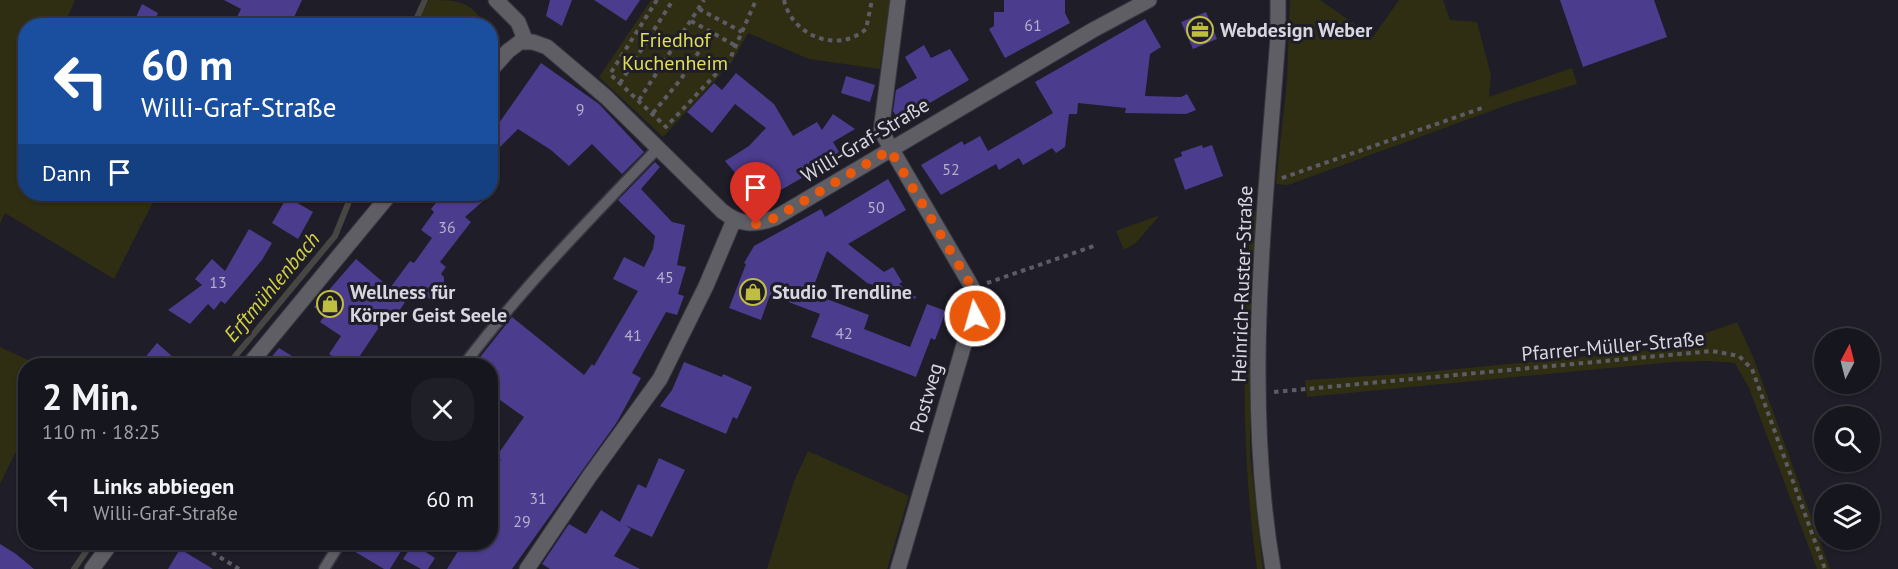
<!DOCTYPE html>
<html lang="de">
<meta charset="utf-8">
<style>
body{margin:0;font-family:"PT Sans",sans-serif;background:#1f1f27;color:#f1f3f6;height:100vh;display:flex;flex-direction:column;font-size:22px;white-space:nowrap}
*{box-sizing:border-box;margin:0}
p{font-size:20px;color:#9e9fa4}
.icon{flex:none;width:33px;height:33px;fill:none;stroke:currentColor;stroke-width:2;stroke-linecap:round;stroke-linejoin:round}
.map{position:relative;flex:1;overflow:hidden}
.details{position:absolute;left:18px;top:358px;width:480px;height:192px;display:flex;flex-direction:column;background:#16161e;border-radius:24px;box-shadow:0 2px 4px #0004,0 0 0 2px #35353c}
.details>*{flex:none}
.banner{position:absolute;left:18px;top:18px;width:480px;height:183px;border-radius:24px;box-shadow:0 2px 4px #0004,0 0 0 2px #35353c;background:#1a4fa0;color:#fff;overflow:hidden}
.needle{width:39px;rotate:7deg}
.fabs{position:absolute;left:1814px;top:328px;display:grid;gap:12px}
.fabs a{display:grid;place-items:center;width:66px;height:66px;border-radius:50%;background:#16161e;box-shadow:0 2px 4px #0004,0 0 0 2px #35353c;font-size:30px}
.pin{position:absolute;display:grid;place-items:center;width:51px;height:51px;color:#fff;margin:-62px -26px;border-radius:50% 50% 50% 0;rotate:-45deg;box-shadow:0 0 6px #0007}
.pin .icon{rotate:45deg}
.me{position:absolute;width:66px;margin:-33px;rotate:354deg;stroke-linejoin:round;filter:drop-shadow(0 0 4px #0008)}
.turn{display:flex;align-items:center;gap:21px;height:126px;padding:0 24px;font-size:27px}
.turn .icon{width:78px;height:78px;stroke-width:2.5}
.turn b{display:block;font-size:42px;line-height:51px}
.then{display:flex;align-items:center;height:57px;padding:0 24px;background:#0003;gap:12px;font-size:22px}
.round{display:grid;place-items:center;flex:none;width:63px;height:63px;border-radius:24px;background:#1f1f27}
.head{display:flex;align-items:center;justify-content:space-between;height:102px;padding:0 24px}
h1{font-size:36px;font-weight:700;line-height:45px}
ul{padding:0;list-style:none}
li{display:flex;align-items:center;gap:18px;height:78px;padding:0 24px}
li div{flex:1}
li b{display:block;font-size:22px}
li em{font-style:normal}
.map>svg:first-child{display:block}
</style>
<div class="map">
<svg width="1898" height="569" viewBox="0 0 1898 569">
<rect width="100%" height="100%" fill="#1e1d28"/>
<path fill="#2f2e12" d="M0,0h75l-11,25 -38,1v168h131l-43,85 -109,-66 -5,11z
M429,0c25,0 43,0 55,25h-68z
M651,0h239l-10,69 -71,-10 -61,-26 -16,29 -69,75 -64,-60z
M1290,0h30l53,37 26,-37h44l7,20 27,2 14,53 -2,22 83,-29 5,16 -64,19 -225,82 -12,-1 11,-104z
M1256,210l-6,162v82l13,115h-6c-17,-119 -14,-236 -6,-355z
M1160,215l-24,28 -12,7 -8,-19z
M1737,322l17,37 76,210h-13l-68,-181 -14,-25 -26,-2 -36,1 -366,35 -2,-17 112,-7 233,-23 19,-4z
M0,347l41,19h-15l-1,77 -4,-2 -21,43z
M808,451l101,45 -22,73h-120l27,-88z"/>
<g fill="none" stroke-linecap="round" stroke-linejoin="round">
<path stroke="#474643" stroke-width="6" d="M413,26l12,-26
M227,366l108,-130 17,-42
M74,569l18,-26"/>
</g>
<path fill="#4c3c8e" d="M224,0h78l-12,26h-17l-17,-9 -3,7 -16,-7 4,-8z
M550,0h22l-10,26 -16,-10z
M594,0h46l-14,21z
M1004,0h61v13l5,10 -65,35 -16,-29 5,-3v-14h10z
M1560,0h94l13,37 -84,30z
M142,4l16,9 -6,13h-20z
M1206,12l11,27 -24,10 -12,-27z
M1145,19l16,28 -11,7 -5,42 36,1 6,-3 9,16 -10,4 -61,-1 1,-5 -48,-5 -1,11h-8l-4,33 -9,6 -4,-5 -29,17 -4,-7 -20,12 -3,-6 -55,31 -20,-30 41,-24 2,4 16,-9 8,15 65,-38 -18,-31z
M924,45l7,13 19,-9 19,31 -70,41 -6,-10 3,-21 21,-12 -12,-21z
M541,63l58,41 45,48 -22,22 -30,-30 -23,22 -18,-16 -33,-21 -28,28v-21z
M736,73l38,31 19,32 24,-14 5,8 11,-16 22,15 -22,13 6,10 -26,16 1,3 -54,31 -35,-41 24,-15 17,-18 -31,-24 -23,29 -25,-21 27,-29 8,7z
M846,76l29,9 -5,17 -29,-9z
M1202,145l1,3 9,-3 11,31 -38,14 -11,-31 8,-3 -1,-4z
M655,162l5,5 -19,22 31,33 13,3 -8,40 9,2 -8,27 6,2 -7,19 -11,-3 -34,61 9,5 -24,44 -105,147h-65l16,-26h27v-66l11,-17 -5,-3 28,-40 -34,-24v-27h-17l39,-49 72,58 8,-11 2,2 44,-75 -25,-12 11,-22 20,10 9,-18 2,-13 -37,-36z
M888,179l18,31 -58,34 36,28 9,-5 9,15 -3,2 17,13 -1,2 -48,-16 -40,-32 -16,42 58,22 -5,14 46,18 17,-43 19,7 -11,29 -4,-2 -15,39 -105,-40 9,-23 -50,-19 -9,25 -32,-12 17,-44 -2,-1 10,-17 67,-37 4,8z
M443,194h48l-26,23 6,5 -31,40 6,5 -5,7 3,3v6l-13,17 -16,-12 -21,30 -6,-4 -35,52h-6l-18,-12 12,-18 -21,-14 5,-7 -11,-8 42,-48 34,29 20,-27 4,2 18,-25 -11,-8 13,-18 -3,-3z
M287,197l26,15 -15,27 -26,-16z
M249,229l23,14 -10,17 -37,44 -4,-3 -7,9 -6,-6 -18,20 -22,-14 34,-25 -7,-6 17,-20 13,12z
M157,343l26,23h-45z
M279,348l13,8 -8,10h-20z
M684,362l38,15 1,-3 29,13 -15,32 -4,-2 -7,17 -66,-28 12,-16z
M659,458l26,12 -33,67 -27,-12 6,4 -17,27 26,13h-90l-8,-5 27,-40 17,10 15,-24 19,12 18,-38 8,4z
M347,543h59l-16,26h-6l-37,-22z
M0,544l16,10 18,15h-34z
M413,544l22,14 -7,11h-7l-18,-10z
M180,549l33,20h-45z"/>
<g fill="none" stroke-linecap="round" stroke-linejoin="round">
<defs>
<path id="service" d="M463,366c59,-78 127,-147 195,-218
M324,569l16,-26"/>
<path id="minor" d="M496,0l22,22 8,20
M898,0l-17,131 91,156 3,20 -77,262
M490,71l18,-20 12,-9h13l14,5 59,50 116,114c18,14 32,15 53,7l318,-188 56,-30
M248,366l142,-172
M92,569l19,-26
M527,569l62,-92 71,-98 46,-93 28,-66
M1273,569c-30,-175 -8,-357 5,-532v-37"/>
</defs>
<use href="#service" stroke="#383742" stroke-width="13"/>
<use href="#minor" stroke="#383742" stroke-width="17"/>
<path stroke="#5d5c66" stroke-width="4" stroke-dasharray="4.5 4.5" stroke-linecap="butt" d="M657,0l-47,74 56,53 64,-68 26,-59
M784,0c8,36 54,54 82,29l6,-29
M699,9l43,23
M691,21l45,25
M620,83l53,-83
M639,100l65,-100
M653,113l28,-34 30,-46
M1282,178l203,-71
M987,283l107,-37
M1274,392l438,-41 27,5 13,13 73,200
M197,543l42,26"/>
<use href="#service" stroke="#5e5e64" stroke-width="10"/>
<use href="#minor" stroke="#5e5e64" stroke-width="15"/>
</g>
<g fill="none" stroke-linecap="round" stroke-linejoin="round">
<path stroke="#ea580c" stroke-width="10" stroke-dasharray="0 18" d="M756,224l19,-6 115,-68 82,137 3,29"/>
</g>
<defs>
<symbol id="office-ring" viewBox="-11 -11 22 22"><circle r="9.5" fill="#1e1d28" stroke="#c0be40" stroke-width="1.5"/><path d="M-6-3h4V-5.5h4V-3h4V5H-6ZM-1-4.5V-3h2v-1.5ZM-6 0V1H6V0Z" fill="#c0be40"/></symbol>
<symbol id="shop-ring" viewBox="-11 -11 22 22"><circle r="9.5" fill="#1e1d28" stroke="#c0be40" stroke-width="1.5"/><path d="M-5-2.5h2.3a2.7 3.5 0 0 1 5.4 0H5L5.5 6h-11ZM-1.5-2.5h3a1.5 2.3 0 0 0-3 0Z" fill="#c0be40"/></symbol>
</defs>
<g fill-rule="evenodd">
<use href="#office-ring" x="1185" y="15" width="30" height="30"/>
<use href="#shop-ring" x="738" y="277" width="30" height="30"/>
<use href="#shop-ring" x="315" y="289" width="30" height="30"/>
</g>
<g text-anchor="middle" stroke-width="6" stroke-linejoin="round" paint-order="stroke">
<g font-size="16" fill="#b5b0cb">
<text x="1033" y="31">61</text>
<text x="580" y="115">9</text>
<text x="951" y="175">52</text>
<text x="876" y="213">50</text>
<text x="447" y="233">36</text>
<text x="665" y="283">45</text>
<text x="218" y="288">13</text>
<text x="844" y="339">42</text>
<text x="633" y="341">41</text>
<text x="538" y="504">31</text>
<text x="522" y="527">29</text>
</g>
<g font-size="20" font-weight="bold" fill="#d8d7df" stroke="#1e1d28" text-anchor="start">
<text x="1220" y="37">Webdesign Weber</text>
<text x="350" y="299">Wellness für<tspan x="350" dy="23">Körper Geist Seele</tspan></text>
<text x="772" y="299">Studio Trendline</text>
</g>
<g font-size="20" fill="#e2df52" stroke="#1e1d28">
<text x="675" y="47">Friedhof<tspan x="675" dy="23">Kuchenheim</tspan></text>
</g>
<g font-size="20" fill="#d8d7df" stroke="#1e1d28">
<text transform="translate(865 140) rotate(-31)" y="7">Willi-Graf-Straße</text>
<text transform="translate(1242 284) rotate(-88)" y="7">Heinrich-Ruster-Straße</text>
<text transform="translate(1613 346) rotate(-5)" y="7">Pfarrer-Müller-Straße</text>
<text transform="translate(926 398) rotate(-74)" y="7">Postweg</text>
</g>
<g font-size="21" font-style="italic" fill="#d4d141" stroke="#1e1d28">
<text transform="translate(272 287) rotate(-50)" y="7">Erftmühlenbach</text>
</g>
</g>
</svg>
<div class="fabs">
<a><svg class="needle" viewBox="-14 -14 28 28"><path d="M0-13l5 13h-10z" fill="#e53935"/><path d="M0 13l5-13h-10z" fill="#9e9fa4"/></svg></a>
<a><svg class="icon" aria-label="search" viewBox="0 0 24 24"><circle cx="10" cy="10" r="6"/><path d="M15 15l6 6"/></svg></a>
<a><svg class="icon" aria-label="layers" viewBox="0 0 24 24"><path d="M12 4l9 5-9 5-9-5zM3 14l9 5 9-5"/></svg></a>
</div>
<div class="pin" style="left:756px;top:224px;background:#d93025"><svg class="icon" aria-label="arrive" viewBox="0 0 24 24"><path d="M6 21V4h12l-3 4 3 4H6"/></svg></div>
<svg class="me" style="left:975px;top:316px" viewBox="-20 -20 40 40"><circle r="17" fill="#ea580c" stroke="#fff" stroke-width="3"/><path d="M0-11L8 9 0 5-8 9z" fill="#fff"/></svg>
<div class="banner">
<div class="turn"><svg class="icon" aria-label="left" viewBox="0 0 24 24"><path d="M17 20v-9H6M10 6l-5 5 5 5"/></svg><div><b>60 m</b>Willi-Graf-Straße</div></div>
<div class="then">Dann<svg class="icon" aria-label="arrive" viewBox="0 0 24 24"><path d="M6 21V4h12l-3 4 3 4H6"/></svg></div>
</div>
<section class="details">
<div class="head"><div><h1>2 Min.</h1><p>110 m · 18:25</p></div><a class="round"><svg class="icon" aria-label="close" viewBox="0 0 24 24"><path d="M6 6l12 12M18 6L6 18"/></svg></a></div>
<ul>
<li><svg class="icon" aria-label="left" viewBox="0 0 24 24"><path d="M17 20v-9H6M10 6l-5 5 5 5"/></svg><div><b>Links abbiegen</b><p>Willi-Graf-Straße</p></div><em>60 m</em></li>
</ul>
</section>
</div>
